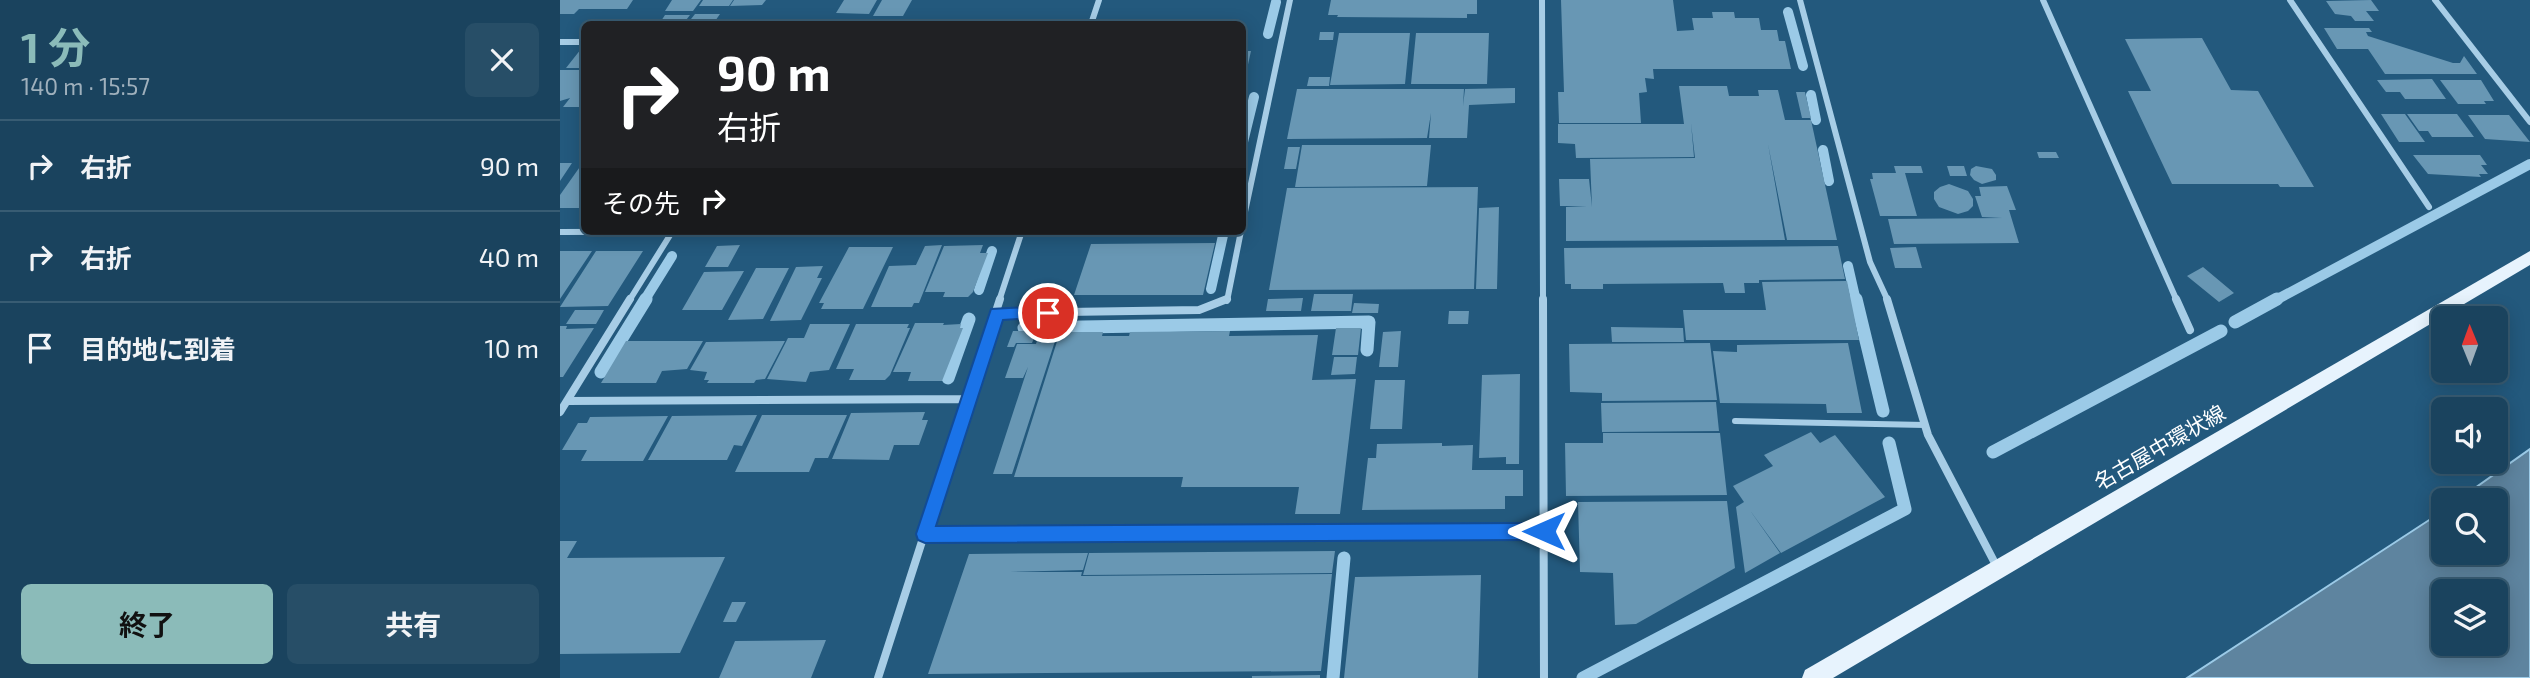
<!DOCTYPE html>
<html lang="ja">
<meta charset="utf-8">
<style>
body{margin:0;font-family:"Exo 2","Noto Sans JP",sans-serif;background:#274e67;color:#f1f3f6;height:100vh;display:flex;flex-direction:column;font-size:26px;white-space:nowrap}
*{box-sizing:border-box;margin:0}
p{font-size:23px;color:#9fb0bc}
.icon{flex:none;width:38px;height:38px;fill:none;stroke:currentColor;stroke-width:2;stroke-linecap:round;stroke-linejoin:round}
.map{position:relative;flex:1;overflow:hidden}
.details{display:flex;flex-direction:column;background:#1a435e;width:560px}
.details>*{flex:none}
.hud{position:absolute;left:21px;top:21px;width:665px;height:214px;border-radius:10px;box-shadow:0 4px 18px #0003,0 0 0 2px #385c73;background:#202124;color:#fff;overflow:hidden}
.needle{width:46px;rotate:359deg}
.tools{position:absolute;left:1871px;top:306px;display:grid;gap:14px}
.tools a{display:grid;place-items:center;width:77px;height:77px;border-radius:10px;background:#1a435e;box-shadow:0 4px 18px #0003,0 0 0 2px #385c73;font-size:35px}
.pin{position:absolute;display:grid;place-items:center;width:60px;height:60px;color:#fff;margin:-30px;border:4px solid #fff;border-radius:50%;box-shadow:0 2px 7px #0007}
.me{position:absolute;width:77px;margin:-38px;rotate:270deg;stroke-linejoin:round;filter:drop-shadow(0 0 5px #0008)}
.turn{display:flex;align-items:center;gap:24px;height:147px;padding:0 21px;font-size:32px}
.turn .icon{width:91px;height:91px;stroke-width:2.5}
.turn b{display:block;font-size:49px;line-height:60px}
.then{display:flex;align-items:center;height:66px;padding:0 21px;background:#0003;gap:14px;font-size:26px}
.round{display:grid;place-items:center;flex:none;width:74px;height:74px;border-radius:10px;background:#274e67}
.headline{display:flex;align-items:center;justify-content:space-between;height:119px;padding:0 21px}
h1{font-size:42px;font-weight:700;line-height:52px;color:#8bbbb9}
.action{display:flex;gap:14px;margin-top:auto;padding:14px 21px}
.action a{flex:1;height:80px;border-radius:10px;background:#8bbbb9;color:#111;font-size:28px;font-weight:700;line-height:80px;text-align:center}
.action a+a{background:#274e67;color:#f1f3f6}
ul{padding:0;list-style:none}
li{display:flex;align-items:center;gap:21px;height:91px;padding:0 21px;border-top:2px solid #385c73}
li div{flex:1}
li b{display:block;font-size:26px}
li em{font-style:normal}
main{display:flex;flex:1;min-height:0}
.map>svg:first-child{display:block}
</style>
<main>
<section class="details">
<div class="headline"><div><h1>1 分</h1><p>140 m · 15:57</p></div><a class="round"><svg class="icon" aria-label="close" viewBox="0 0 24 24"><path d="M6 6l12 12M18 6L6 18"/></svg></a></div>
<ul>
<li><svg class="icon" aria-label="right" viewBox="0 0 24 24"><path d="M7 20v-9h11M14 6l5 5-5 5"/></svg><div><b>右折</b></div><em>90 m</em></li>
<li><svg class="icon" aria-label="right" viewBox="0 0 24 24"><path d="M7 20v-9h11M14 6l5 5-5 5"/></svg><div><b>右折</b></div><em>40 m</em></li>
<li><svg class="icon" aria-label="arrive" viewBox="0 0 24 24"><path d="M6 21V4h12l-3 4 3 4H6"/></svg><div><b>目的地に到着</b></div><em>10 m</em></li>
</ul>
<div class="action"><a>終了</a><a>共有</a></div>
</section>
<div class="map">
<svg width="1970" height="678" viewBox="0 0 1970 678">
<rect width="100%" height="100%" fill="#23597d"/>
<path fill="#5e849f" stroke="#9bcae7" stroke-width="2" fill-rule="evenodd" d="M1970,449v229h-343l256,-167v42h53v-53h-38zM1883,592h53v52h-53z"/>
<g fill="none" stroke-linecap="round" stroke-linejoin="round">
<path stroke="#9bcae7" stroke-width="10" d="M1228,12l15,54
M708,34l8,-32
M1251,95l5,25
M682,146l12,-49
M1263,150l6,31
M1288,266l8,35
M651,289l13,-58
M419,290l13,-39
M84,301l28,-45
M1714,301l256,-137"/>
<path stroke="#9bcae7" stroke-width="13" d="M1296,299l27,112
M1675,322l42,-23
M464,328l345,-6 -2,28
M41,372l45,-73
M388,378l21,-59
M1433,452l228,-121
M773,678l11,-120
M1023,678l322,-169 -16,-66"/>
</g>
<path fill="#6897b4" d="M0,0h73l-6,9h-48l-5,5h-14z
M112,0h29l-8,11h-28z
M143,0h30l-4,6h-30z
M174,0h32l-4,5 -32,1z
M284,0h33l-8,14 -33,-1z
M322,0h30l-9,16h-30z
M771,0h146v14h-10v4l-130,-1 1,-2h-10z
M1001,0h112l4,31 17,-1 -2,-12h21l-1,-6h22l1,6h24l2,12h16l2,11h6l6,28h-138l1,10 -9,-1 2,14 -8,1 2,30h-82l-1,-31h6z
M1811,0l8,11h-13l8,10h-19l-4,-5 -16,-2 -9,-13z
M135,14h25l-7,10h-26z
M105,15h25l-7,9h-24z
M1764,28h45l3,4h-6l2,4 85,27h7l4,-7 13,18h-92l-17,-25h-31z
M760,32h14l-1,8h-14z
M779,33h71l-5,51 -75,1z
M856,33h73l-2,51h-76z
M1642,38l29,52 27,1 56,96h-34l-2,-3h-106l-44,-93h23l-26,-52z
M21,49h3v19h-18z
M682,51h9l-4,18 -5,4z
M0,70h24v37h-21l7,-9 -10,3z
M749,77h21l-1,9h-22z
M1872,79l14,20h-41l-5,-7h-14l-9,-12z
M1880,80h41l13,21h-10l2,3h-28z
M1119,86h48l2,10h30l-1,-6h20l7,30h26l26,120h-50l-19,-96 17,96 -219,1v-34l21,-1h-27l-1,-27h30l3,28 -2,-48 105,-1 -4,-35 3,34 -118,1 -1,-14 -17,-1v-19h126z
M955,88v15l-46,2 -2,33h-38l2,-25 -4,25 -140,1 10,-50h167l-1,17 2,-17z
M1236,92h9l6,26h-9z
M1821,114h24l20,28h-26z
M1847,114h50l17,23h-42l-4,-6h-9z
M1908,115h41l21,27 -45,-3z
M742,145h129l-4,41 -132,1z
M728,147h12l-4,22h-12z
M1477,152h19l3,6h-20z
M1853,155h67l7,10h-6l7,9h-9l2,3 -53,-3z
M24,161v47h-24v-13z
M0,163h12l-12,18z
M1334,166h27l2,7h-18l12,43h-37l-10,-37h3l-1,-6h24z
M1387,166h17l3,10h-17z
M1416,166l16,3 4,6v5l-14,4 -8,-4 -4,-5 1,-6z
M1389,184l19,7 5,8v7l-5,5 -10,3 -19,-7 -5,-8v-7l6,-5z
M1447,186l9,24h-7l10,33 -125,1 -6,-25 114,-1 -20,-1 -7,-21h6l-2,-9z
M918,187l-4,102 -205,1 18,-102z
M939,207l-2,82h-21l3,-81z
M534,231h124l-1,5h-125z
M655,243l-12,52h-129l17,-51z
M180,245l-12,22h-23l12,-21z
M382,245l-23,58h-5l-2,4h-41l18,-41 27,-1 9,-19z
M423,245l-3,8h8l-15,39 -5,5h-25l2,-5h-20l19,-46z
M1278,246l7,33 -86,1v3h-15l1,10h-20l-2,-10 -120,1v5h-32v-5h-6l-1,-36z
M289,247h44l-30,62h-42l3,-6h-5z
M1356,247l6,21h-27l-5,-20z
M0,251h32l-32,48z
M36,251h47l-35,55 -48,1z
M263,266l-6,12h5l-21,42 -31,1 26,-54z
M1643,267l31,26 -15,9 -32,-26z
M196,268h33l-26,51 -35,1z
M184,271l-22,39h-40l22,-38z
M1287,281l12,59h-173l-3,-30h83l-4,-28z
M754,294h39l-2,17h-40z
M743,298l-2,13h-35l2,-12z
M794,303l25,1 -1,9h-26z
M15,310h29l-8,14h-30z
M889,311h20l-1,13h-20z
M355,323h29l-1,2 18,-1 -1,4h3l-21,53h-34l3,-9h-18z
M250,324h40l-21,46 -19,2 -4,10 -39,-3 21,-41h16z
M296,324h53l-2,4h3l-20,47 -5,5h-36l5,-11h-18z
M0,326h7l-1,3 28,-1 -31,49h-3z
M1051,327l72,1 1,14h-72z
M776,328h25l-3,27h-26z
M453,331h24l-5,12h-16l-2,4h-7z
M670,331l-1,5 89,-1 -6,45 44,-1 -16,135h-45l4,-27h-118l2,-10h-169l46,-145h43l-1,4h27l1,-4z
M841,331l-3,36h-19l4,-35z
M479,334l18,1 -45,139h-19l35,-107 -5,11h-18l12,-34h19z
M66,341h77l-16,28 -25,2 -6,12h-55z
M225,341l-20,38 -9,1 -2,3h-47l2,-3h-5l3,-8 -17,-2 16,-28z
M1150,343l7,57 -115,1v-8l-32,-1 -1,-48z
M1288,343l14,70h-35l-1,-9 -106,-1 -7,-52 24,1v-7z
M774,357h23l-2,17 -24,1z
M960,374l-1,90h-13v-7l-27,1 3,-83z
M815,380h30l-3,49h-32z
M1156,402l3,29 -117,1 -1,-29z
M365,412l-3,8h6l-9,25h-25l-5,15 -57,-1 19,-46z
M197,415l-15,31 -8,-1 -7,15h-79l24,-44z
M202,415h85l-19,43h-13l-6,14h-74z
M108,416l-25,45h-62l6,-11h-25l16,-27h9l3,-6z
M1251,432l9,11 15,-8 50,62 -104,56 -32,-44 31,44 -35,20 -9,-66 8,-5 -11,-16 40,-20 -9,-11z
M1043,433h117l7,62 -161,1 -1,-53h38z
M882,443v3l31,-1 -1,25h51v26h-18v13l-143,1 6,-52h8l1,-14z
M1167,501l8,67 -99,56 -21,1 -2,-52 -33,-1 -2,-70z
M0,541h17l-10,17 158,-1 -45,96 -120,1z
M775,551l-3,22 -249,2 6,-22z
M528,553l-5,17 -73,2h72l-1,4 251,-2 -11,97 -393,3 41,-120z
M921,575l-3,103h-134l11,-101z
M172,602h14l-10,20h-13z
M266,640l-15,38h-92l16,-37z
M760,675v3h-68v-2z"/>
<g fill="none" stroke-linecap="round" stroke-linejoin="round">
<path stroke="#a7cde6" stroke-width="6" d="M1175,421l190,4"/>
<path stroke="#a7cde6" stroke-width="6" d="M982,0l1,301
M1240,0l70,262 18,39
M1483,0l134,301
M1730,0l139,207
M1875,0l95,122
M531,24l8,-24
M0,42h24
M682,226l48,-226
M0,232l308,-1
M69,301l43,-69
M439,301l23,-70
M667,301l14,-70"/>
<path stroke="#a7cde6" stroke-width="8" d="M983,299l1,379
M1327,299l41,136 70,134
M1616,299l14,31
M437,313l202,-3 28,-11
M7,401l402,-2
M0,412l70,-113
M365,534l619,-3
M318,678l122,-379"/>
<path fill="#e7f3fd" fill-rule="evenodd" d="M1970,251v14l-697,413h-31l3,-8z"/>
</g>
<path fill="#1a73e8" stroke="#114b97" stroke-width="2" d="M488,306l7,7 -2,4 -50,3 -67,206 608,-3 6,3 2,5 -2,6 -6,3 -619,3 -7,-3 -2,-6 75,-225z"/>
<g text-anchor="middle" stroke-width="5" stroke-linejoin="round" paint-order="stroke">
<g font-size="21" fill="#fff" stroke="#23597d">
<text transform="translate(1600 448) rotate(-30)" y="7">名古屋中環状線</text>
</g>
</g>
</svg>
<div class="tools">
<a><svg class="needle" viewBox="-14 -14 28 28"><path d="M0-13l5 13h-10z" fill="#e53935"/><path d="M0 13l5-13h-10z" fill="#9fb0bc"/></svg></a>
<a><svg class="icon" aria-label="sound" viewBox="0 0 24 24"><path d="M4 9h4l5-4v14l-5-4H4zM17 9q2 3 0 6"/></svg></a>
<a><svg class="icon" aria-label="search" viewBox="0 0 24 24"><circle cx="10" cy="10" r="6"/><path d="M15 15l6 6"/></svg></a>
<a><svg class="icon" aria-label="layers" viewBox="0 0 24 24"><path d="M12 4l9 5-9 5-9-5zM3 14l9 5 9-5"/></svg></a>
</div>
<div class="pin" style="left:488px;top:313px;background:#d93025"><svg class="icon" aria-label="arrive" viewBox="0 0 24 24"><path d="M6 21V4h12l-3 4 3 4H6"/></svg></div>
<svg class="me" style="left:984px;top:531px" viewBox="-20 -20 40 40"><path d="M0-17L14 15 0 8-14 15z" fill="#1a73e8" stroke="#fff" stroke-width="4"/></svg>
<div class="hud">
<div class="turn"><svg class="icon" aria-label="right" viewBox="0 0 24 24"><path d="M7 20v-9h11M14 6l5 5-5 5"/></svg><div><b>90 m</b>右折</div></div>
<div class="then">その先<svg class="icon" aria-label="right" viewBox="0 0 24 24"><path d="M7 20v-9h11M14 6l5 5-5 5"/></svg></div>
</div>
</div>
</main>
